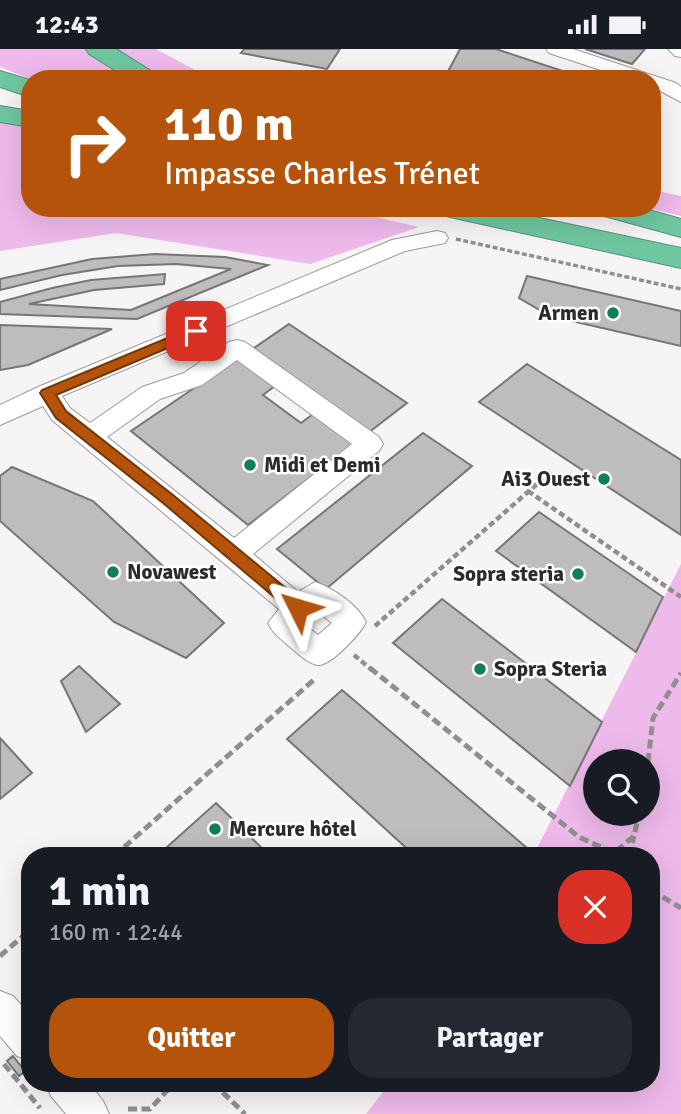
<!DOCTYPE html>
<html lang="fr">
<meta charset="utf-8">
<style>
body{margin:0;font-family:Signika,sans-serif;background:#242831;color:#f1f3f6;height:100vh;display:flex;flex-direction:column;font-size:26px;white-space:nowrap}
*{box-sizing:border-box;margin:0}
p{font-size:23px;color:#9ea1a6}
.icon{flex:none;width:38px;height:38px;fill:none;stroke:currentColor;stroke-width:2;stroke-linecap:round;stroke-linejoin:round}
.map{position:relative;flex:1;overflow:hidden}
.sheet{position:absolute;left:21px;top:798px;width:639px;height:245px;display:flex;flex-direction:column;background:#171b24;border-radius:28px;box-shadow:0 7px 28px #0002}
.sheet>*{flex:none}
.hud{position:absolute;left:21px;top:21px;width:640px;height:147px;border-radius:28px;box-shadow:0 7px 28px #0002;background:#b45309;color:#fff;overflow:hidden}
.tools{position:absolute;left:583px;top:700px;display:grid;gap:14px}
.tools a{display:grid;place-items:center;width:77px;height:77px;border-radius:50%;background:#171b24;box-shadow:0 7px 28px #0002;font-size:35px}
.pin{position:absolute;display:grid;place-items:center;width:60px;height:60px;color:#fff;margin:-30px;border-radius:14px;box-shadow:0 4px 10px #0006}
.me{position:absolute;width:77px;margin:-38px;rotate:310deg;stroke-linejoin:round;filter:drop-shadow(0 0 5px #0008)}
.turn{display:flex;align-items:center;gap:24px;height:147px;padding:0 28px;font-size:32px}
.turn .icon{width:91px;height:91px;stroke-width:2.5}
.turn b{display:block;font-size:49px;line-height:60px}
.round{display:grid;place-items:center;flex:none;width:74px;height:74px;border-radius:28px;background:#242831}
.summary{display:flex;align-items:center;justify-content:space-between;height:119px;padding:0 28px}
h1{font-size:42px;font-weight:700;line-height:52px}
.cta{display:flex;gap:14px;margin-top:auto;padding:14px 28px}
.cta a{flex:1;height:80px;border-radius:28px;background:#b45309;color:#fff;font-size:28px;font-weight:700;line-height:80px;text-align:center}
.cta a+a{background:#242831;color:#f1f3f6}
.status{display:flex;justify-content:space-between;align-items:center;height:49px;padding:0 35px;background:#171b24;direction:ltr}
.status svg{height:19px;fill:currentColor}
.map>svg:first-child{display:block}
</style>
<div class="status"><b>12:43</b><svg viewBox="0 0 49 12"><path d="M0 12V9h3v3zM5 12V6h3v6zM10 12V3h3v9zM15 12V0h3v12zM26 1h20v11H26zM47 4h2v5h-2z"/></svg></div>
<div class="map">
<svg width="681" height="1065" viewBox="0 0 681 1065">
<rect width="100%" height="100%" fill="#f7f4f6"/>
<path fill="#eeb9eb" fill-rule="evenodd" d="M0,0h156l56,30h-182l-30,-12z
M0,72l30,6v81h305l84,19 -109,37 -194,-31 -116,18z
M653,141l28,6v20l-34,-8h6z
M681,515v550h-315l24,-31h261v-227h-118zM595,712h53v53h-53z"/>
<path fill="#bfbcbe" stroke="#777577" stroke-width="2" d="M244,0h96l-13,20 -86,-16z
M460,0h36l79,26 -2,4h-129z
M585,0h60l-13,15z
M155,205l70,3 43,8 -131,54 -137,-5v-12l52,-14 39,-8 74,-6 -1,10 -70,6 -65,14 102,6 100,-41 -55,-5 -58,2 -56,9 -62,15v-11l92,-20z
M527,227l154,35v35l-131,-30 -31,-18z
M289,275l118,79 -39,30 -117,-83z
M0,276l112,4 -84,36 -28,5z
M237,310l38,27 -12,9 38,28 12,-9 41,30 -106,81 -117,-94z
M527,315l154,96v75l-202,-133z
M423,384l49,33 -146,123 -49,-40z
M12,418l81,34 131,122 -38,35 -72,-36 -114,-101v-45z
M539,463l124,85 -27,55 -140,-101z
M442,550l160,123 -32,64 -177,-143z
M79,617l41,38 -34,28 -25,-51z
M342,641l192,164 -1,2h-118l-128,-117z
M0,689l32,35 -32,26z
M216,754l54,53h-113z
M13,1007l12,15 -6,5 -12,-15z"/>
<g fill="none" stroke-linecap="round" stroke-linejoin="round">
<defs>
<path id="minor" d="M546,0h27l103,34 5,4v15l-28,-15v-8h-25l-79,-26z
M668,0h13v8l-6,-1z
M437,182l8,2 3,5 -3,5 -40,8 -343,145 8,12 20,15 52,-36 42,-14 45,-31 8,-2 8,2 134,95 4,7 -4,7 -126,103 45,38 17,-10c18,6 43,23 51,40 -5,11 -35,44 -48,43 -10,-1 -20,-12 -28,-18 -9,-8 -17,-13 -22,-24l11,-14 -227,-189 -9,-14 -43,19v-20l38,-18 354,-147zM237,311l115,84 -118,94 -127,-101 53,-38 42,-14zM316,561l16,13 -14,12 -16,-12z
M0,942l13,5 17,19v46l-13,-5 -17,-20z
M45,1034h44l14,18 6,13h-43l-15,-18z"/>
<path id="highway" d="M86,0h30l40,25 4,5h-31l-40,-25z
M0,22l30,9v17l-30,-10z
M0,57l30,5v16l-30,-5z
M436,159h57l188,40v20l-231,-51 -10,-3z
M593,159h49l39,11v18l-84,-23z"/>
</defs>
<use href="#minor" stroke="#9c999c" stroke-width="2"/>
<use href="#highway" stroke="#579077" stroke-width="2"/>
<path stroke="#908e8f" stroke-width="3.5" stroke-dasharray="5 2.5" stroke-linecap="butt" d="M456,190l225,50"/>
<path stroke="#908e8f" stroke-width="4.5" stroke-dasharray="6 3.5" stroke-linecap="butt" d="M528,442l153,106
M375,577l178,-156
M354,606l18,15"/>
<path stroke="#908e8f" stroke-width="5" stroke-dasharray="9 4.5" stroke-linecap="butt" d="M370,619l209,169 35,16 20,-17 5,-22
M648,713l5,-44 28,-45
M114,807l202,-178
M629,807l5,-20
M651,841l30,18
M0,907l30,-26
M4,1015l36,44
M213,1034l32,31
M128,1060h22l24,-26"/>
<use href="#minor" fill="#fff" fill-rule="evenodd"/>
<use href="#highway" fill="#6ec7a0" fill-rule="evenodd"/>
</g>
<path fill="#b45309" stroke="#753606" stroke-width="2" d="M196,277l5,2v6l-145,61 10,16 107,84 131,108 2,5 -2,5h-11l-130,-110 -107,-85 -16,-25 2,-3z"/>
<g fill="#107e5a" stroke="#fff" stroke-width="2.5">
<circle cx="613" cy="264" r="7"/>
<circle cx="250" cy="416" r="7"/>
<circle cx="604" cy="430" r="7"/>
<circle cx="113" cy="523" r="7"/>
<circle cx="578" cy="525" r="7"/>
<circle cx="480" cy="620" r="7"/>
<circle cx="215" cy="780" r="7"/>
</g>
<g text-anchor="middle" stroke-width="5" stroke-linejoin="round" paint-order="stroke">
<g font-size="21" font-weight="bold" fill="#2c2b2c" stroke="#fff" text-anchor="start">
<text x="599" y="271" text-anchor="end">Armen</text>
<text x="264" y="423">Midi et Demi</text>
<text x="590" y="437" text-anchor="end">Ai3 Ouest</text>
<text x="127" y="530">Novawest</text>
<text x="564" y="532" text-anchor="end">Sopra steria</text>
<text x="494" y="627">Sopra Steria</text>
<text x="229" y="787">Mercure hôtel</text>
</g>
</g>
</svg>
<div class="tools">
<a><svg class="icon" aria-label="search" viewBox="0 0 24 24"><circle cx="10" cy="10" r="6"/><path d="M15 15l6 6"/></svg></a>
</div>
<div class="pin" style="left:196px;top:282px;background:#d93025"><svg class="icon" aria-label="arrive" viewBox="0 0 24 24"><path d="M6 21V4h12l-3 4 3 4H6"/></svg></div>
<svg class="me" style="left:298px;top:559px" viewBox="-20 -20 40 40"><path d="M0-17L14 15 0 8-14 15z" fill="#b45309" stroke="#fff" stroke-width="4"/></svg>
<div class="hud">
<div class="turn"><svg class="icon" aria-label="right" viewBox="0 0 24 24"><path d="M7 20v-9h11M14 6l5 5-5 5"/></svg><div><b>110 m</b>Impasse Charles Trénet</div></div>
</div>
<section class="sheet">
<div class="summary"><div><h1>1 min</h1><p>160 m · 12:44</p></div><a class="round" style="background:#d93025;color:#fff"><svg class="icon" aria-label="close" viewBox="0 0 24 24"><path d="M6 6l12 12M18 6L6 18"/></svg></a></div>
<div class="cta"><a>Quitter</a><a>Partager</a></div>
</section>
</div>
